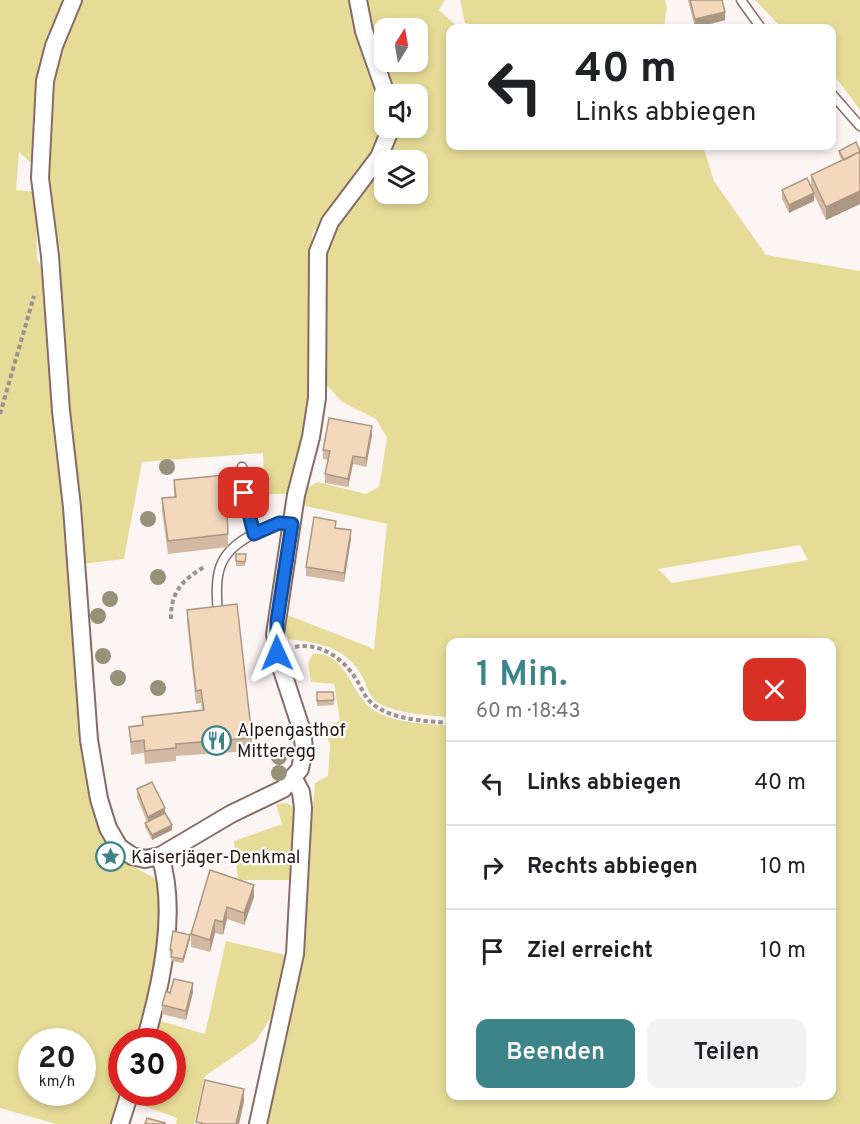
<!DOCTYPE html>
<html lang="de">
<meta charset="utf-8">
<style>
body{margin:0;font-family:Overpass,sans-serif;background:#f2f2f2;color:#202124;height:100vh;display:flex;flex-direction:column;font-size:22px;white-space:nowrap}
*{box-sizing:border-box;margin:0}
p{font-size:20px;color:#757577}
.icon{flex:none;width:33px;height:33px;fill:none;stroke:currentColor;stroke-width:2;stroke-linecap:round;stroke-linejoin:round}
.map{position:relative;flex:1;overflow:hidden}
.side{position:absolute;left:446px;top:638px;width:390px;height:462px;display:flex;flex-direction:column;background:#fff;border-radius:12px;box-shadow:0 3px 9px #0003}
.side>*{flex:none}
.banner{position:absolute;left:446px;top:24px;width:390px;height:126px;border-radius:12px;box-shadow:0 3px 9px #0003;background:#fff;color:#202124;overflow:hidden}
.needle{width:39px;rotate:11deg}
.tools{position:absolute;left:374px;top:18px;display:grid;gap:12px}
.tools a{display:grid;place-items:center;width:54px;height:54px;border-radius:12px;background:#fff;box-shadow:0 3px 9px #0003;font-size:30px}
.speed{position:absolute;left:18px;top:1028px;display:flex;gap:12px;font-size:30px;font-weight:700;text-align:center}
.speed>*{display:grid;place-content:center;width:78px;height:78px;border-radius:50%;background:#fff;box-shadow:0 3px 9px #0003;line-height:1}
.speed small{font-size:15px;font-weight:400}
.speed .limit{border:9px solid #d22;background:#fff;color:#111}
.pin{position:absolute;display:grid;place-items:center;width:51px;height:51px;color:#fff;margin:-26px;border-radius:12px;box-shadow:0 3px 9px #0006}
.me{position:absolute;width:66px;margin:-33px;rotate:359deg;stroke-linejoin:round;filter:drop-shadow(0 0 4px #0008)}
.turn{display:flex;align-items:center;gap:21px;height:126px;padding:0 30px;font-size:27px}
.turn .icon{width:78px;height:78px;stroke-width:2.5}
.turn b{display:block;font-size:42px;line-height:51px}
.round{display:grid;place-items:center;flex:none;width:63px;height:63px;border-radius:12px;background:#f2f2f2}
.head{display:flex;align-items:center;justify-content:space-between;height:102px;padding:0 30px}
h1{font-size:36px;font-weight:600;line-height:45px;color:#3c8488}
.button{display:flex;gap:12px;margin-top:auto;padding:12px 30px}
.button a{flex:1;height:69px;border-radius:12px;background:#3c8488;color:#fff;font-size:24px;font-weight:600;line-height:69px;text-align:center}
.button a+a{background:#f2f2f2;color:#202124}
ul{padding:0;list-style:none}
li{display:flex;align-items:center;gap:18px;height:84px;padding:0 30px;border-top:2px solid #e0e0e0}
li div{flex:1}
li b{display:block;font-size:22px}
li em{font-style:normal}
.map>svg:first-child{display:block}
</style>
<div class="map">
<svg width="860" height="1124" viewBox="0 0 860 1124">
<rect width="100%" height="100%" fill="#fbf5f4"/>
<path fill="#e6dc98" fill-rule="evenodd" d="M0,0h72l-20,46 -14,120 -8,-4 -11,-10 -3,38 20,2 1,67 8,15 3,72 17,157 19,261 16,63 17,31 41,22 4,12 -8,91 -14,58h-18v51l-8,32h-58l-56,-16zM32,1041h50v51h-50z
M81,0h364l-6,10 20,18h-9v118h253l11,35 52,74 94,16v853h-596l41,-242 10,-99 13,-7 2,-32 -8,-16 18,-7 -6,-37 -23,-2 -3,-19 5,-9c32,-4 38,40 59,55 22,15 53,14 78,17v369h381v-453h-381v75c-19,-1 -58,-4 -73,-15 -8,-5 -10,-16 -14,-24 -17,-32 -44,-35 -75,-39l-4,-11 1,-14 89,35 13,-125 -86,-19 2,-15 15,-8 48,12 13,-7 8,-49 -11,-19 -34,-17 -18,-20c-1,-36 -7,-106 3,-137 10,-31 38,-58 57,-83v32h33v-34h-32l9,-13 4,-13 -3,-4 -17,6 -4,13 -20,31 -42,54 1,129 -9,76 -15,55h-24l-2,-41 -121,9 -18,97 -42,5 -18,-197 -4,-118 -10,-37 -3,-41 5,-90 11,-39zM384,28h33v34h-33zM384,94h33v34h-33zM800,545l8,15 -136,23 -14,-14z
M460,0h205l2,7 -3,21h-189l2,-2 -12,-3z
M755,0h105v110l-29,-39v-43h-49z
M286,803l6,3 5,9 -2,65h-57l-4,-39 48,-17 -6,-20z
M226,941l64,15 -10,47 -24,38 -51,35 -11,48h-18l1,-6 -44,-16 3,-10h36v-51h-21l6,-21 48,14z"/>
<g fill="none" stroke-linecap="round" stroke-linejoin="round">
<defs>
<path id="lane" d="M741,0l20,28
M831,93l29,33
M242,467l4,39 7,28
M218,615c-3,-40 -3,-63 38,-82 13,-6 22,-10 36,-9"/>
<path id="street" d="M73,0l-19,46 -9,35 -5,97 10,78 11,155 11,96 17,233 10,59 9,29 11,19 13,9 13,3 15,-3 71,-42 52,-25 17,-20 4,-21 -2,-17 -23,-70 -4,-27 21,-139 15,-58 6,-39 1,-146 12,-30 49,-65 12,-29
M358,0l6,31 22,63
M145,1041c16,-55 33,-130 15,-185
M120,1124l10,-32
M258,1124l37,-170 8,-146 -2,-16 -7,-13"/>
</defs>
<use href="#lane" stroke="#866c65" stroke-width="11"/>
<use href="#street" stroke="#866c65" stroke-width="20"/>
<path stroke="#9b9392" stroke-width="4" stroke-dasharray="4.5 3" stroke-linecap="butt" d="M0,414l34,-118
M171,619c-1,-27 13,-41 35,-53
M295,647c25,-5 48,11 61,32 6,9 9,20 18,26 19,15 53,16 76,18"/>
<use href="#lane" stroke="#fff" stroke-width="8"/>
<use href="#street" stroke="#fff" stroke-width="16"/>
</g>
<g fill="#979179">
<circle cx="167" cy="467" r="8"/>
<circle cx="148" cy="519" r="8"/>
<circle cx="158" cy="577" r="8"/>
<circle cx="110" cy="599" r="8"/>
<circle cx="98" cy="616" r="8"/>
<circle cx="103" cy="656" r="8"/>
<circle cx="118" cy="678" r="8"/>
<circle cx="158" cy="688" r="8"/>
<circle cx="279" cy="757" r="8"/>
<circle cx="279" cy="773" r="8"/>
</g>
<path fill="#d2baa2" d="M688,0h34l3,20 -30,8z
M839,151h21v53l-34,16 -12,-25v6l-25,12 -7,-14v-9l29,-4v-11l31,-15 -3,-5z
M372,435l-6,32 -13,-3 -5,23 -23,-4v-9l3,-14 -5,-1v-9z
M174,480l54,54v13l-60,7 -6,-43v-13l12,-1z
M336,528l15,11 -7,43 -38,-6v-9z
M236,554h10l-1,12h-9z
M187,610l65,128v13l-76,5v5l-31,3 -1,-11 -13,2 -2,-28 13,-2v-8l60,-7 -1,-7 -5,1 -9,-82z
M317,692h16l1,13 -17,1z
M137,789l28,24 7,17 -20,10 -7,-13v-4l2,-1 -10,-25z
M210,870l44,27 -10,28 -17,-6 -4,16 -8,-2 -5,19 -19,-5v-13z
M190,939l-7,24 -12,-2 1,-7h-2v-4z
M193,992l-7,28 -24,-6v-9l8,-12z"/>
<path fill="#ab9784" d="M725,12v8l-30,8v-9z
M860,191v13l-34,16v-13z
M814,193v8l-25,12v-8z
M372,426v9l-6,32v-9z
M353,456v8l-5,23v-8z
M351,530v9l-7,43v-9z
M165,808v9l-17,8v-8z
M172,825v5l-20,10v-5z
M254,885v12l-10,28v-12z
M227,907v12l-4,16v-13z
M215,920v13l-5,19v-12z
M190,935v4l-7,24v-4z
M193,983v9l-7,28v-9z
M244,1089v13l-5,22h-3z"/>
<path fill="#f4d8bc" stroke="#ab9784" stroke-width="1.5" d="M690,0h32l3,12 -30,7z
M856,142l4,9v4l-1,-3 -15,8 -5,-9z
M859,152l1,3v36l-34,16 -15,-32z
M807,178l7,15 -25,12 -7,-15z
M329,418l43,8 -6,32 -13,-2 -5,23 -23,-5 5,-23 -7,-1z
M225,475l3,59 -60,7 -6,-43 14,-1 -2,-17z
M314,517l22,4 -1,7 16,2 -7,43 -38,-6z
M236,554h10l-1,8 -9,-1z
M237,604l15,134 -76,6v4l-31,3 -1,-11 -13,2 -2,-15 14,-2 -1,-8 62,-7 -3,-20 -5,1 -9,-81z
M317,692h16l1,8 -17,1z
M152,782l13,26 -17,9 -11,-28z
M165,813l7,12 -20,10 -7,-12z
M210,870l44,15 -10,28 -17,-6 -4,15 -8,-2 -5,20 -19,-6z
M173,931l17,4 -7,24 -12,-2 1,-7h-2z
M174,979l19,4 -7,28 -24,-6 4,-14 4,2z
M205,1080l39,9 -8,35h-31l-9,-2z
M147,1118l18,5 -1,1h-19z"/>
<g fill="none" stroke-linecap="round" stroke-linejoin="round">
<defs>
<path id="route" d="M244,493l10,41 25,-11 13,1 -15,97v32"/>
</defs>
<use href="#route" stroke="#114b97" stroke-width="15"/>
<use href="#route" stroke="#1a73e8" stroke-width="10"/>
</g>
<defs>
<symbol id="restaurant-ring" viewBox="-11 -11 22 22"><circle r="9.5" fill="#fff" stroke="#3c8488" stroke-width="1.5"/><path d="M-5-6h1v4h1v-4h1v4h1v-4h1v5L-1.5 .5V6h-2V.5L-5-1ZM5-6V6H3V1.5H1.5Q1.5-4 5-6Z" fill="#3c8488"/></symbol>
<symbol id="sight-ring" viewBox="-11 -11 22 22"><circle r="9.5" fill="#fff" stroke="#3c8488" stroke-width="1.5"/><path d="M0-6L1.8-2.2L6-1.7L2.9 1.2L3.7 5.4L0 3.3L-3.7 5.4L-2.9 1.2L-6-1.7L-1.8-2.2Z" fill="#3c8488"/></symbol>
</defs>
<g fill-rule="evenodd">
<use href="#restaurant-ring" x="200" y="724" width="33" height="33"/>
<use href="#sight-ring" x="94" y="840" width="33" height="33"/>
</g>
<g text-anchor="middle" stroke-width="4.5" stroke-linejoin="round" paint-order="stroke">
<g font-size="18" fill="#241917" stroke="#fff" text-anchor="start">
<text x="237" y="736">Alpengasthof<tspan x="237" dy="21">Mitteregg</tspan></text>
<text x="131" y="863">Kaiserjäger-Denkmal</text>
</g>
</g>
</svg>
<div class="tools">
<a><svg class="needle" viewBox="-14 -14 28 28"><path d="M0-13l5 13h-10z" fill="#e53935"/><path d="M0 13l5-13h-10z" fill="#757577"/></svg></a>
<a><svg class="icon" aria-label="sound" viewBox="0 0 24 24"><path d="M4 9h4l5-4v14l-5-4H4zM17 9q2 3 0 6"/></svg></a>
<a><svg class="icon" aria-label="layers" viewBox="0 0 24 24"><path d="M12 4l9 5-9 5-9-5zM3 14l9 5 9-5"/></svg></a>
</div>
<div class="speed"><div>20<small>km/h</small></div><div class="limit">30</div></div>
<div class="pin" style="left:244px;top:493px;background:#d93025"><svg class="icon" aria-label="arrive" viewBox="0 0 24 24"><path d="M6 21V4h12l-3 4 3 4H6"/></svg></div>
<svg class="me" style="left:277px;top:653px" viewBox="-20 -20 40 40"><path d="M0-17L14 15 0 8-14 15z" fill="#1a73e8" stroke="#fff" stroke-width="4"/></svg>
<div class="banner">
<div class="turn"><svg class="icon" aria-label="left" viewBox="0 0 24 24"><path d="M17 20v-9H6M10 6l-5 5 5 5"/></svg><div><b>40 m</b>Links abbiegen</div></div>
</div>
<section class="side">
<div class="head"><div><h1>1 Min.</h1><p>60 m · 18:43</p></div><a class="round" style="background:#d93025;color:#fff"><svg class="icon" aria-label="close" viewBox="0 0 24 24"><path d="M6 6l12 12M18 6L6 18"/></svg></a></div>
<ul>
<li><svg class="icon" aria-label="left" viewBox="0 0 24 24"><path d="M17 20v-9H6M10 6l-5 5 5 5"/></svg><div><b>Links abbiegen</b></div><em>40 m</em></li>
<li><svg class="icon" aria-label="right" viewBox="0 0 24 24"><path d="M7 20v-9h11M14 6l5 5-5 5"/></svg><div><b>Rechts abbiegen</b></div><em>10 m</em></li>
<li><svg class="icon" aria-label="arrive" viewBox="0 0 24 24"><path d="M6 21V4h12l-3 4 3 4H6"/></svg><div><b>Ziel erreicht</b></div><em>10 m</em></li>
</ul>
<div class="button"><a>Beenden</a><a>Teilen</a></div>
</section>
</div>
